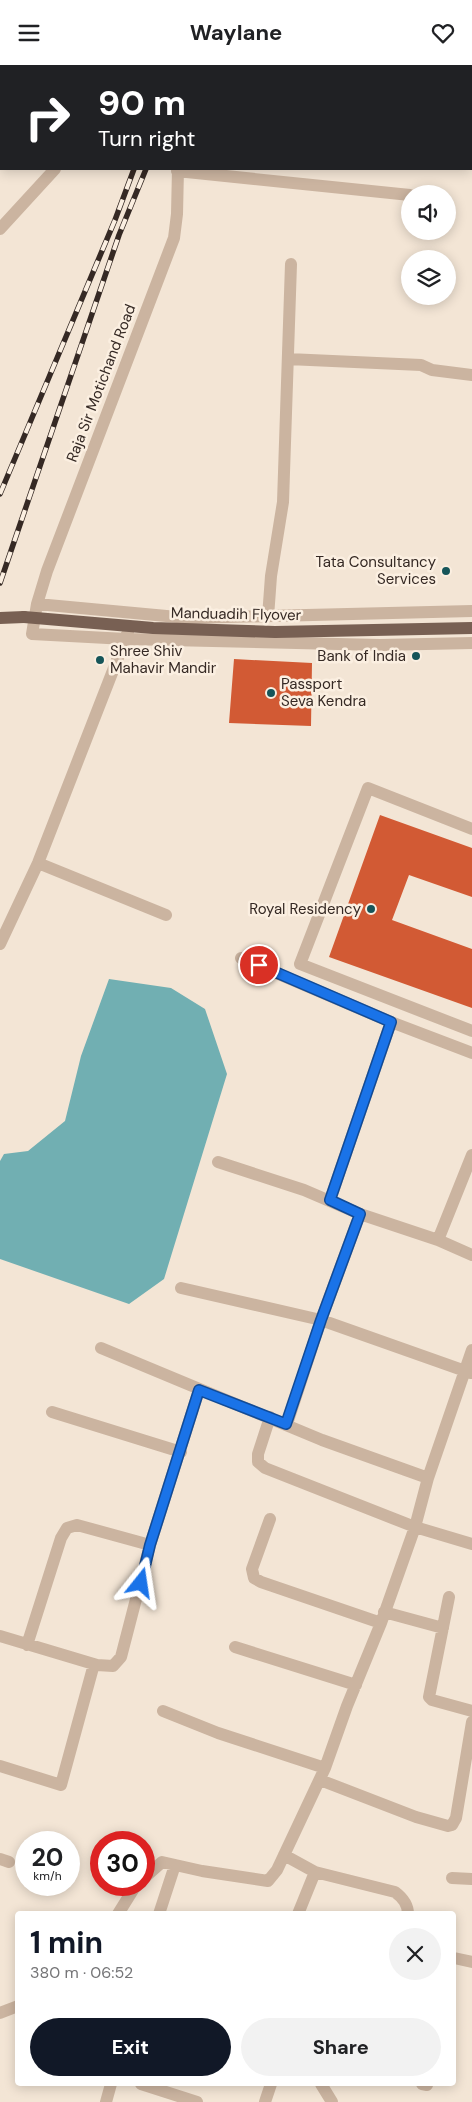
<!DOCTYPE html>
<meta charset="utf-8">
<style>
body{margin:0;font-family:"DM Sans",sans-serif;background:#f2f2f2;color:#202124;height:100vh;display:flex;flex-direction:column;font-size:19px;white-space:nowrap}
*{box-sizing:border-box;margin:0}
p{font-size:16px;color:#757577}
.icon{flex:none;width:28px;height:28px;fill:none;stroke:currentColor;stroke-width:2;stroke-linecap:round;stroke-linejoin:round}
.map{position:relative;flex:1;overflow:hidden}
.side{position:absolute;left:15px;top:1846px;width:441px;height:175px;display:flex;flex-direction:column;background:#fff;border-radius:5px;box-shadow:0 2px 12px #0003}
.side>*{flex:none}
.hud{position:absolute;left:0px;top:0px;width:472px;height:105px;box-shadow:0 2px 12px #0003;background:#202124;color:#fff;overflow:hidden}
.fabs{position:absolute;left:401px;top:120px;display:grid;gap:10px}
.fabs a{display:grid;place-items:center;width:55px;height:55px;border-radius:50%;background:#fff;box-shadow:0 2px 12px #0003;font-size:25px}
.speed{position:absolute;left:15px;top:1766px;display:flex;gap:10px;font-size:25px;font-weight:700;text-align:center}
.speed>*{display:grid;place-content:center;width:65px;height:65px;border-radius:50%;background:#fff;box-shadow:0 2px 12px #0003;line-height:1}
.speed small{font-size:12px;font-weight:400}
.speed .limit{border:8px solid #d22;background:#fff;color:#111}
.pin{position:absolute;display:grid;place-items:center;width:42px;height:42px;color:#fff;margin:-21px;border:2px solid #fff;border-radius:50%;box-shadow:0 1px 5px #0007}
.me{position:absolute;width:55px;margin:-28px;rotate:15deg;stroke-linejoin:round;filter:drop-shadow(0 0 4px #0008)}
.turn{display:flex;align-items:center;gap:18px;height:105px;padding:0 15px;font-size:22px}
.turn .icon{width:65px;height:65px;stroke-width:2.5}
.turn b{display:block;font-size:35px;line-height:42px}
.round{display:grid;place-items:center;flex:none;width:52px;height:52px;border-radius:26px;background:#f2f2f2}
.overview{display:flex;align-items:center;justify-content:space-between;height:85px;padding:0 15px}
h1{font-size:30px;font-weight:700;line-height:38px;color:#111827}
.action{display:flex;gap:10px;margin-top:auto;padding:10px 15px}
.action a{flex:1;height:58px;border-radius:30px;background:#111827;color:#fff;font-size:20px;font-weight:700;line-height:58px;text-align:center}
.action a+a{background:#f2f2f2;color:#202124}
header{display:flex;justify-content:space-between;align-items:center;height:65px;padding:0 15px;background:#fff;font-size:22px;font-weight:700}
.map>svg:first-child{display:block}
</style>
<header><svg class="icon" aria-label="menu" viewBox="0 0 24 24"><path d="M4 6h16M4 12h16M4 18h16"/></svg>Waylane<svg class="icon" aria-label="heart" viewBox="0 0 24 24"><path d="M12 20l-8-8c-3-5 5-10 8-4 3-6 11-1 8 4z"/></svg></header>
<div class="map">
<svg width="472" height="2037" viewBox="0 0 472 2037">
<rect width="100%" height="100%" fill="#f3e5d5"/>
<path fill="#71afb2" d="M109,914l62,9 34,21 22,65 -63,205 -35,25 -129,-45v-98l4,-7 24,-3 37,-30 16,-65z"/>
<path fill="#d25a34" d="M234,594l78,4 -1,63 -82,-3z
M380,750l92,33v49l-63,-22 -17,45 80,29v59l-143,-51z"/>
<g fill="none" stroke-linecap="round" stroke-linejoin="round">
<path stroke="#cbb4a0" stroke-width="12" d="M211,1l1,-1
M442,1v-1
M0,30l1,1
M178,104l-1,45 -3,24 -127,333 -10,33 -5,30 94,5 254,6 92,-2
M177,106l233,24
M0,164l55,-60
M288,294l133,6 11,5 40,5
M37,539l151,14 284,-7
M268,552l3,-41 12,-74 8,-238
M472,764l-104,-41 -68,176 172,67
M38,798l128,52
M0,879l38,-81 90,-231
M241,893l150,64 81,31
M218,1097l86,28 56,24 78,26 34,15
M330,1135l61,-178
M438,1175l34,-85
M181,1223l140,32 150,53
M101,1283l221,92 106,38
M52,1347l129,40
M270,1352l-12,37v8l7,6 150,59 57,17
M287,1359l34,-104 39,-106
M270,1454l-18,50 2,9 7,4 120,41
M449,1532l-20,100 3,3 40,11
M384,1547l59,16
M0,1571l97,29 16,1 8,-9 29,-112 49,-155
M27,1580l34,-107 6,-10 10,-3 73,20
M235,1582l121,38
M163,1646l55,22 107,35
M0,1701l61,19 33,-121
M320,1715l96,37 32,9 4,-1 4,-7 16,-96
M284,1790l31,17 80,20c8,6 13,12 13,22
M0,1794l9,3
M144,1813l18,-16 40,9 66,10 9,-11 48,-102 22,-62 34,-83 34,-96 13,-49 44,-128
M452,1813l20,1
M118,1849l18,-29
M159,1849l16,-49
M298,1849l17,-42
M454,1893l18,4
M0,1948l18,-7
M141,2019l56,18
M321,2019l11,18
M422,2019l5,1
M106,2037l5,-18
M265,2037l6,-18"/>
<path stroke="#786053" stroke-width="12" d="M0,553l24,-1"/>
<defs>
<path id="rail" d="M177,1l1,-1
M192,1v-1
M0,429l115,-274 19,-51
M0,518l119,-348 27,-66"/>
</defs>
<use href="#rail" stroke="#352924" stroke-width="5.5"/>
<use href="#rail" stroke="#fbefe1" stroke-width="4" stroke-dasharray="11" stroke-linecap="butt"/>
<path stroke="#786053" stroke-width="12" d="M24,552l129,11 122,4 197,-4"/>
</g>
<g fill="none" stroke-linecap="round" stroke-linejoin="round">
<defs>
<path id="route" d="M141,1518l9,-38 49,-155 87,34 35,-104 39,-106 -30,-14 61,-178 -132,-57"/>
</defs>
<use href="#route" stroke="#114b97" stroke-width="12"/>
<use href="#route" stroke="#1a73e8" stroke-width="9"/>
</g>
<g fill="#165559" stroke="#fbefe1" stroke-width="2">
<circle cx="446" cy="506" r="5"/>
<circle cx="416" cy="591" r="5"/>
<circle cx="100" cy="595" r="5"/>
<circle cx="271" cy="628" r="5"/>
<circle cx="371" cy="844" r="5"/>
</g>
<g text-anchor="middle" stroke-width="5" stroke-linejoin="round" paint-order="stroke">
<g font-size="15" fill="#352924" stroke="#fbefe1">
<text transform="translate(101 318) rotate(-69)" y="5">Raja Sir Motichand Road</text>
<text transform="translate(236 549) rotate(1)" y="5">Manduadih Flyover</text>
</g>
<g font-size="15" fill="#352924" stroke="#fbefe1" text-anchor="end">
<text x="436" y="502">Tata Consultancy<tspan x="436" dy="17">Services</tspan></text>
<text x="110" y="591" text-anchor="start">Shree Shiv<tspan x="110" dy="17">Mahavir Mandir</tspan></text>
<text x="406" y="596">Bank of India</text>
<text x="281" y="624" text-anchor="start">Passport<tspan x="281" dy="17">Seva Kendra</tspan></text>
<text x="361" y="849">Royal Residency</text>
</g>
</g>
</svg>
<div class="fabs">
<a><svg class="icon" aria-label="sound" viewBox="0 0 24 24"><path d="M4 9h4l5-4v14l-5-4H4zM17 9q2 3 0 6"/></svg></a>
<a><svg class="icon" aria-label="layers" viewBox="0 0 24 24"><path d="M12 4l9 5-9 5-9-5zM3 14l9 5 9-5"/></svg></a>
</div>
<div class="speed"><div>20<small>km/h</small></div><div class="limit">30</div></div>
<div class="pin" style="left:259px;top:900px;background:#d93025"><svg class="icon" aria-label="arrive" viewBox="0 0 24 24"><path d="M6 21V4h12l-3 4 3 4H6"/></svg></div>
<svg class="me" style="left:141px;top:1518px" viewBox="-20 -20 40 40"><path d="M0-17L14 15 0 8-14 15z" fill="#1a73e8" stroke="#fff" stroke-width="4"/></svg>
<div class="hud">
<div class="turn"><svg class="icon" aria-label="right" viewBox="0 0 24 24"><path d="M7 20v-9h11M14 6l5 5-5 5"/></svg><div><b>90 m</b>Turn right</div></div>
</div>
<section class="side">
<div class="overview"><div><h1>1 min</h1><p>380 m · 06:52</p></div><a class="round"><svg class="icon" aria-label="close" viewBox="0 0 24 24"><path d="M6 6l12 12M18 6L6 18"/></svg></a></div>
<div class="action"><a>Exit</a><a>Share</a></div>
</section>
</div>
